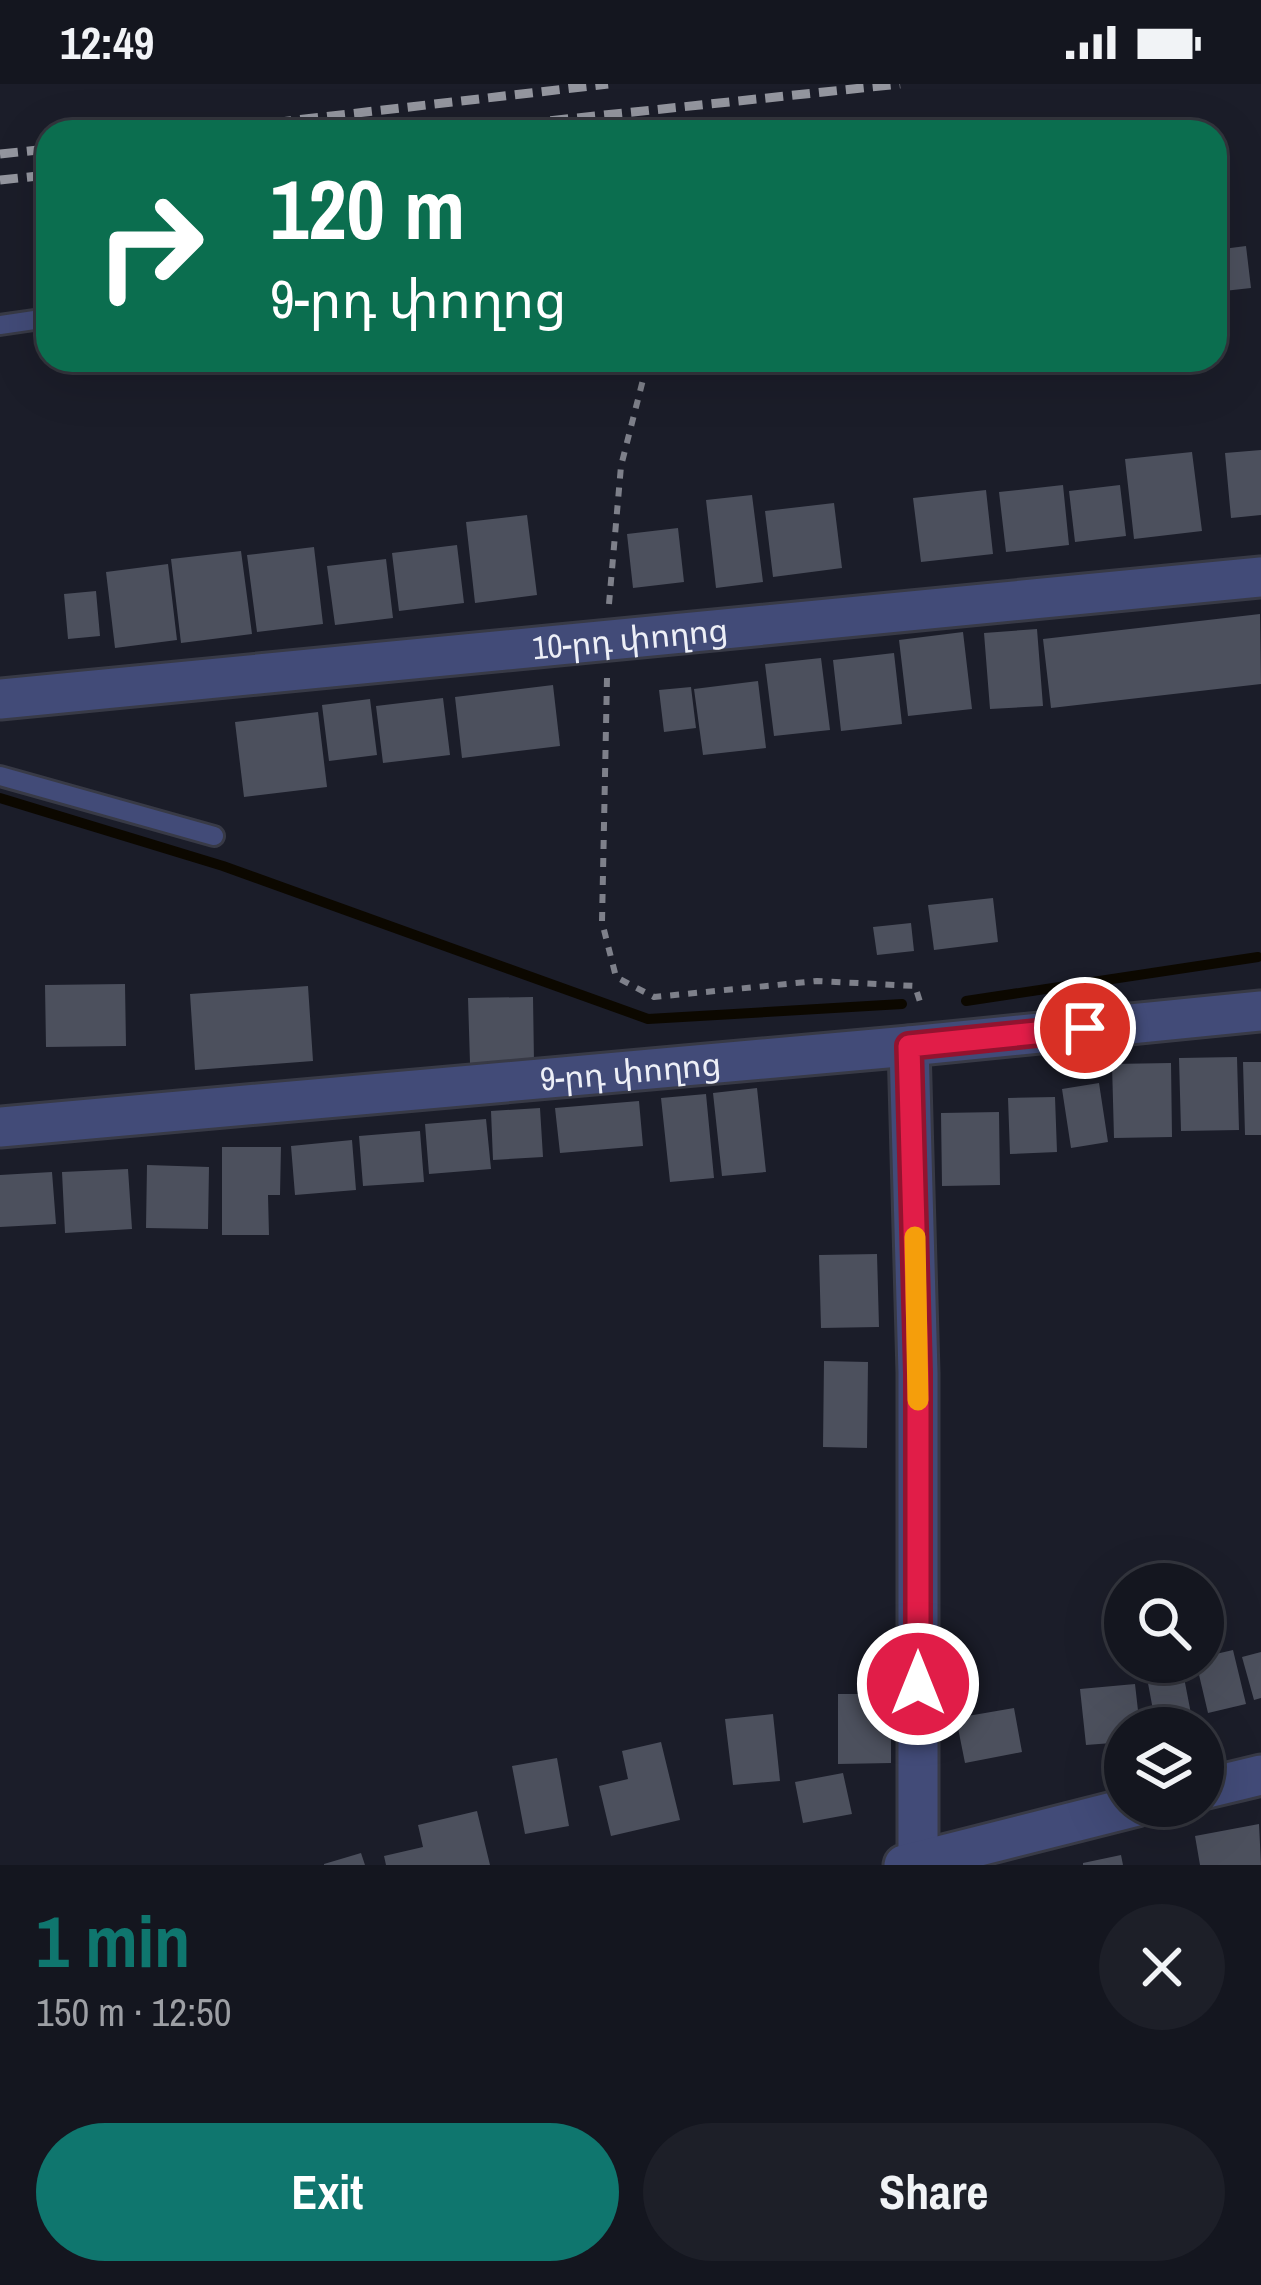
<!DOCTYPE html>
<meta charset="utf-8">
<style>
body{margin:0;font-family:"Archivo Narrow","Noto Sans Armenian",sans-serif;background:#1d1f28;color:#f1f3f6;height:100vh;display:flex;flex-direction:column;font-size:45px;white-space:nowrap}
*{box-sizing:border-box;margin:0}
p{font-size:39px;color:#9d9fa4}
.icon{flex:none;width:66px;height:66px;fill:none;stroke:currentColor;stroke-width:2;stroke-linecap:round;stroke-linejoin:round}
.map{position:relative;height:1781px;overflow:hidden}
.drawer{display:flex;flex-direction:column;background:#14161f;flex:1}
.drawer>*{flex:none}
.banner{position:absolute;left:36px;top:36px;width:1191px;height:252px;border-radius:36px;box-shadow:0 12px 48px #0002,0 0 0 3px #33353d;background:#0b6e4f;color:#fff;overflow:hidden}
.tools{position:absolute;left:1104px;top:1479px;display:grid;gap:24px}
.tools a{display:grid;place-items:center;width:120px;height:120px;border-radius:50%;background:#14161f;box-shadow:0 12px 48px #0002,0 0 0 3px #33353d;font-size:60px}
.pin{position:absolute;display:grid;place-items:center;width:102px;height:102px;color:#fff;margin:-51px;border:6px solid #fff;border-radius:50%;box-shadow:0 3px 12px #0007}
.me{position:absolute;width:132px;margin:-66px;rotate:0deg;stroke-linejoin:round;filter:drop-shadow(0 0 9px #0008)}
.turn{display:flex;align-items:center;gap:42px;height:252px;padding:0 36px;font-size:54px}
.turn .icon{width:156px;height:156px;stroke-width:2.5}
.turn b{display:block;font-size:84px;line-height:102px}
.round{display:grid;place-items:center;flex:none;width:126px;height:126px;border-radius:63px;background:#1d1f28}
.summary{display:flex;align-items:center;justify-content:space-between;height:204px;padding:0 36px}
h1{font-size:72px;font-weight:700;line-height:90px;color:#0f766e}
.cta{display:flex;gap:24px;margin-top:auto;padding:24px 36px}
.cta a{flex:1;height:138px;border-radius:72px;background:#0f766e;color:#fff;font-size:48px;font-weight:700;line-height:138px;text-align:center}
.cta a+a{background:#1d1f28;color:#f1f3f6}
.status{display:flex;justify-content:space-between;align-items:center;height:84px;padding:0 60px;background:#14161f;direction:ltr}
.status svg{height:33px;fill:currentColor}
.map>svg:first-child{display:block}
</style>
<div class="status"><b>12:49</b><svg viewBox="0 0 49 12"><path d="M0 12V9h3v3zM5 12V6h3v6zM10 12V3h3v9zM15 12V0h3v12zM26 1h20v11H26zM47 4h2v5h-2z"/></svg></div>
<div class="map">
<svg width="1261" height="1781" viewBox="0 0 1261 1781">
<rect width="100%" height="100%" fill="#1b1d29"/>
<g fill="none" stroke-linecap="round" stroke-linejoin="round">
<path stroke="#0c0800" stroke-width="10" d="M0,714l223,68 425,153 254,-15
M966,917l292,-44"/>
</g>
<path fill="#4c505d" d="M1246,162l5,42 -36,4v-42z
M1261,366v65l-30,3 -6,-65z
M1192,368l10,79 -68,8 -9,-80z
M1063,401l6,60 -63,7 -7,-60z
M1120,401l6,51 -51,6 -6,-51z
M986,406l7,64 -72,8 -8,-64z
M752,411l11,87 -47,6 -10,-88z
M834,419l8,65 -69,9 -8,-66z
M527,431l10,80 -62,8 -9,-81z
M678,444l6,54 -51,6 -6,-54z
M457,461l7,58 -65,8 -7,-58z
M314,463l9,77 -66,8 -10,-77z
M241,467l11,83 -71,9 -10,-84z
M386,475l7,59 -58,7 -8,-59z
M168,480l9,76 -62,8 -9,-76z
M96,507l4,45 -32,3 -4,-45z
M1260,530l1,70 -210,24 -8,-69z
M1037,545l6,77 -53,3 -6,-76z
M963,548l9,77 -64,7 -9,-76z
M894,569l8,71 -61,7 -8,-71z
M821,574l9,72 -56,6 -9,-72z
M758,597l8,67 -63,7 -9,-66z
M553,601l7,61 -98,12 -7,-61z
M691,603l5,41 -32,4 -5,-42z
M443,614l7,57 -67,8 -7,-57z
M370,615l7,56 -48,6 -7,-56z
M318,628l9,75 -83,10 -9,-75z
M993,814l5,44 -64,8 -6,-45z
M911,839l3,28 -37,4 -4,-28z
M125,900l1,62 -80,1 -1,-62z
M308,902l5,75 -118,9 -5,-76z
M533,913l1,65 -64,1 -2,-65z
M1237,973l2,73 -58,1 -2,-73z
M1243,978h18v73h-16z
M1171,979l1,74 -58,1 -2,-74z
M1099,999l9,59 -37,6 -9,-59z
M757,1004l9,84 -44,4 -9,-83z
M706,1010l8,84 -44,4 -9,-84z
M1055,1013l2,55 -47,2 -2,-56z
M639,1017l4,45 -83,7 -5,-45z
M540,1024l3,49 -50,3 -2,-49z
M999,1028l1,73 -58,1 -1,-73z
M486,1035l5,50 -62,5 -4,-50z
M420,1047l4,51 -61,4 -4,-50z
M352,1056l4,50 -61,5 -4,-49z
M222,1063h59l-1,48h-12l1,40h-47z
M147,1081l62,2 -1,62 -62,-1z
M128,1085l4,60 -67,4 -3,-61z
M52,1088l4,52 -56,3v-52z
M877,1170l2,73 -58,1 -2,-73z
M824,1277l44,1 -1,86 -44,-1z
M1233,1566l13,54 -38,9 -12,-51h7v-5z
M1261,1568v46l-7,2 -12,-43z
M1144,1578h37l11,57 -36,7z
M1135,1600l5,44h-15v14l-39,3 -6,-56z
M838,1610h53v69l-53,1z
M1014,1624l8,44 -57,11 -9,-45z
M773,1630l7,67 -47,4 -8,-66z
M661,1658l19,78 -69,16 -12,-50 29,-7 -6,-28z
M557,1674l12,68 -44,8 -13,-68z
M843,1689l9,41 -49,9 -8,-41z
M477,1727l13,54h-104l-2,-9 39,-9 -5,-22z
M1259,1740l2,41h-61l-5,-29z
M361,1769l4,12h-41v-1z
M1121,1771l2,10h-40v-2z"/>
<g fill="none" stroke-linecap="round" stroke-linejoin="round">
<defs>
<path id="lane" d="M0,241l48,-7
M0,692l214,60"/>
<g id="street">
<path id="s1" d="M0,615l1261,-122"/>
<path d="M909,962l9,327v492"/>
<path id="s2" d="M0,1043l909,-81 352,-35"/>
<path d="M1203,1705l58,-14"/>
<path d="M904,1781l233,-59"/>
</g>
</defs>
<use href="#lane" stroke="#383a46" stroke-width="24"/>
<use href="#street" stroke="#383a46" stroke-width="45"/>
<path stroke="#7e808a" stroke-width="6" stroke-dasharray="9 9" stroke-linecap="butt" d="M609,520l12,-138 27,-106
M607,594l-5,244 14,55 38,20 163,-16 98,5 7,22"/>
<use href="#lane" stroke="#424b78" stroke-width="18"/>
<use href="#street" stroke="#424b78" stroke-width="39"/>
<path stroke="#94969f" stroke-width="9" stroke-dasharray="18 9" stroke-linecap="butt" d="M193,48l415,-48
M443,48l457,-48
M0,70l48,-5
M0,96l48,-5"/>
</g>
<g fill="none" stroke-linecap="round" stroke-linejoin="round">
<defs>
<path id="route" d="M918,1600v-311l-9,-327 176,-18"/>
</defs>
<use href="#route" stroke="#92132f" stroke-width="30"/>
<use href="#route" stroke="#e11d48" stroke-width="21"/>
<path stroke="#f59e0b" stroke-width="21" d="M915,1153l3,163"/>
</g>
<g text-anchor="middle" stroke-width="12" stroke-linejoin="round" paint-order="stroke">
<g font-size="33" fill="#edeff7" stroke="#12141f">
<text dy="12" stroke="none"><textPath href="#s1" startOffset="633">10-րդ փողոց</textPath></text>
<text dy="12" stroke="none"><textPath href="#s2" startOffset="633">9-րդ փողոց</textPath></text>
</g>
</g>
</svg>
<div class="tools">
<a><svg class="icon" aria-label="search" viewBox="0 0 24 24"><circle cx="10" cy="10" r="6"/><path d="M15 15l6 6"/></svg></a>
<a><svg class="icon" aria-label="layers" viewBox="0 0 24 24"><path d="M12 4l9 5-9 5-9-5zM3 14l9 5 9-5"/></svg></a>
</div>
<div class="pin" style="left:1085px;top:944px;background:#d93025"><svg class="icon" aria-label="arrive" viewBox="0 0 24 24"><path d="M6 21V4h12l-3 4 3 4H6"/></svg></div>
<svg class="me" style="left:918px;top:1600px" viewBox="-20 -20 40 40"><circle r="17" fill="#e11d48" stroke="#fff" stroke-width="3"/><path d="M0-11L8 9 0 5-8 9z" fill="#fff"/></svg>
<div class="banner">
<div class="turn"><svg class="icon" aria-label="right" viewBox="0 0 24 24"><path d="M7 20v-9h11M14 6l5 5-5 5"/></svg><div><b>120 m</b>9-րդ փողոց</div></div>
</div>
</div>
<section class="drawer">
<div class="summary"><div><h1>1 min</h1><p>150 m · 12:50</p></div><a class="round"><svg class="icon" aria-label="close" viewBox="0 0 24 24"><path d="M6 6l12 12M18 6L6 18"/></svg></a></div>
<div class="cta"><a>Exit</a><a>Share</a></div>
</section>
